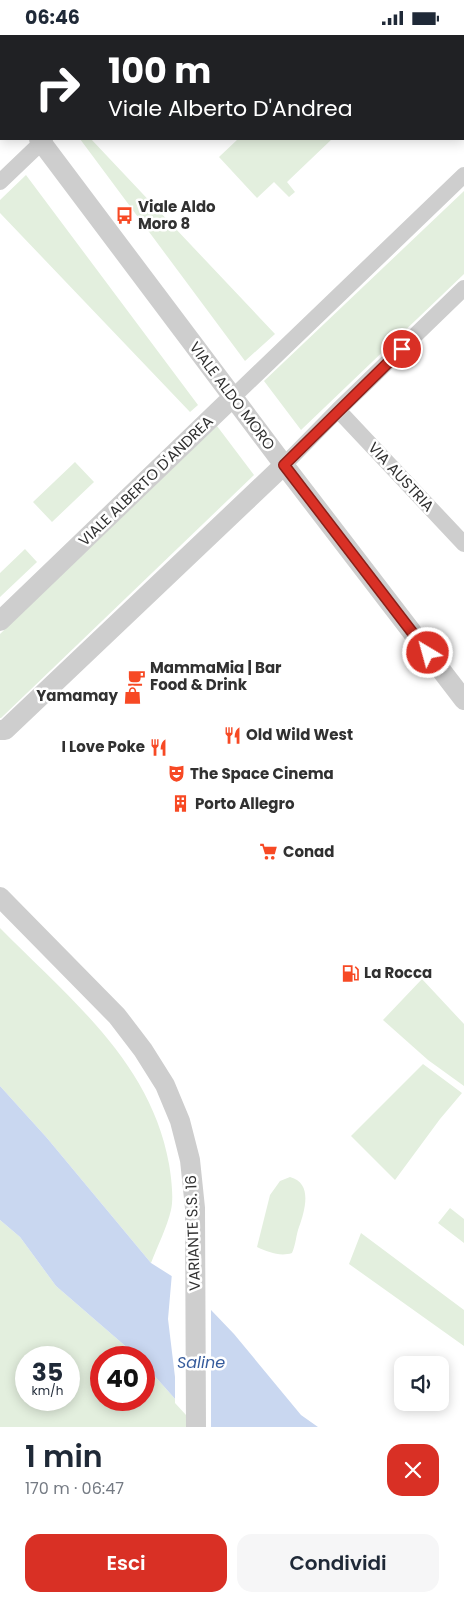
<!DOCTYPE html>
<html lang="it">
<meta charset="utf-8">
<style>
body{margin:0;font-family:Poppins,sans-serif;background:#f6f6f7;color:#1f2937;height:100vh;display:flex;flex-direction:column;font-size:19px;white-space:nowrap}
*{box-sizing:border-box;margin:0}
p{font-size:16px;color:#747a83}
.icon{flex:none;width:28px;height:28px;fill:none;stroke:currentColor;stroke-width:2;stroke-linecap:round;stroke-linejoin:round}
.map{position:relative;height:1392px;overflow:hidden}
.side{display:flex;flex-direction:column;background:#fff;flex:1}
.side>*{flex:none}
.guide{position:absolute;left:0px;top:0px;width:465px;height:105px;box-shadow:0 2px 12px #0003;background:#202124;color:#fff;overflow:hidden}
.fabs{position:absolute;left:394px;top:1321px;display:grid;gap:10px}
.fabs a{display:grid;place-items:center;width:55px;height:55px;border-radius:10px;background:#fff;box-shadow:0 2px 12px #0003;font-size:25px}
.speed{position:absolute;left:15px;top:1311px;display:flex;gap:10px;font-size:25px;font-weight:700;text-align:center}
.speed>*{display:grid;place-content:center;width:65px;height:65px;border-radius:50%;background:#fff;box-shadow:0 2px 12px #0003;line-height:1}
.speed small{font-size:12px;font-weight:400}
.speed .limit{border:8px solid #d22;background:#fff;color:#111}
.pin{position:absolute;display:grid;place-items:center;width:42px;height:42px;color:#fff;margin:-21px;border:2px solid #fff;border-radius:50%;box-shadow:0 1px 5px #0007}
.me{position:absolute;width:55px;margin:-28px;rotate:323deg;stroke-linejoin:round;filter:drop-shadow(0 0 4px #0008)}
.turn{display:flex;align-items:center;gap:18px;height:105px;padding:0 25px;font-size:22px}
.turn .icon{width:65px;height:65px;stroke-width:2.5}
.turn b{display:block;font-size:35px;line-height:42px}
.round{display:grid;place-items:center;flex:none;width:52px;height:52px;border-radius:15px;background:#f6f6f7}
.head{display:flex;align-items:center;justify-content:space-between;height:85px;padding:0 25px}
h1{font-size:30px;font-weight:600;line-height:38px}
.cta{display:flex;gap:10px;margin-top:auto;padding:10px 25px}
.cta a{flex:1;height:58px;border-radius:15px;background:#d93025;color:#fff;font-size:20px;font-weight:600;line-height:58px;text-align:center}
.cta a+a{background:#f6f6f7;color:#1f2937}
.status{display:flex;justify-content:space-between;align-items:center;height:35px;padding:0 25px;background:#fff;direction:ltr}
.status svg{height:14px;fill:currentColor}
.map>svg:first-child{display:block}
</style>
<div class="status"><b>06:46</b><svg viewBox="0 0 49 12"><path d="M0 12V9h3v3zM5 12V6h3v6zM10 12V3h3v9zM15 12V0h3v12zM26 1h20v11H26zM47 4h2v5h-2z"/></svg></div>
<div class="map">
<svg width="464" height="1392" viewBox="0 0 464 1392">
<rect width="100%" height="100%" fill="#fff"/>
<path fill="#e3efde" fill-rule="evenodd" d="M80,104h11l184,195 -30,27z
M238,104h94l-45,43 8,10 -6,5 -15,-15 -17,16 -38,-41z
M26,140l172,230 -8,7 -190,-199v-13z
M464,156v83l-163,156 -37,-49z
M217,391l37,49 -253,243h-1v-84z
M75,427l19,20 -42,40 -19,-20z
M25,514l12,13 -37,35v-24z
M0,893c69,70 151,134 169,236 2,12 5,34 2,46 -4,17 -13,35 -20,53l-104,-125 -47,-52z
M422,944l42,45v62l-36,-26 -45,-40z
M423,1029l39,29 -22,26 -45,61 -44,-44z
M290,1142c23,6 15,33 9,50 -3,8 -3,17 -7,26 -12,4 -24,-1 -35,-6l13,-52 10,-14z
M450,1173l14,11v24l-26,-20z
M0,1185l20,17 36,49 82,71h-37v43h43v-36l56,63h-200zM26,1322h43v43h-43z
M361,1198l103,77v36l-115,-82z"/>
<path fill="#c9d7f0" d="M0,1051l47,52 104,125 38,24 45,47 67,81 17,12h-118l-56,-63v-7h-6l-82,-71 -36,-49 -20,-17z"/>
<path fill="#fff" d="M172,1238l19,12 20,21v121h-14l-22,-24v-26l-7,-58z"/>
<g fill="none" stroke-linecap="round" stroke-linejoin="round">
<path stroke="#cecece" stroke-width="16" d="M149,1l1,-1
M0,147l45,-43
M233,362l231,-222
M338,375l126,134
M284,430l54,-55 126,-122"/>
<path stroke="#cecece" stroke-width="20" d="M0,50l1,2
M39,104l245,326 180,235
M0,586l233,-224
M0,695h5l279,-265
M0,862l117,119 26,34 22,35 15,36 10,39 5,48 1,219"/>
</g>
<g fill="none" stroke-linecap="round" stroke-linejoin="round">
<defs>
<path id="route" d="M402,314l-118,116 144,188"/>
</defs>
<use href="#route" stroke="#8d1f18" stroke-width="12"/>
<use href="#route" stroke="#d93025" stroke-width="9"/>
</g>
<defs>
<symbol id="bus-bare" viewBox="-9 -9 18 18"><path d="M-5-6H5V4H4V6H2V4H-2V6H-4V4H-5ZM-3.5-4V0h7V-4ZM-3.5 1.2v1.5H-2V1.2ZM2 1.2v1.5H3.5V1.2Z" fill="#f74924" stroke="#fff" stroke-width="2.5" paint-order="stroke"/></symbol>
<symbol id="cafe-bare" viewBox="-9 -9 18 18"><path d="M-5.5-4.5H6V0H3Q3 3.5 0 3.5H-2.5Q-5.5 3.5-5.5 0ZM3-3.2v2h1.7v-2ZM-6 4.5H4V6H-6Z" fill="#f74924" stroke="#fff" stroke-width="2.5" paint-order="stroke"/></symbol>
<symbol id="shop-bare" viewBox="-9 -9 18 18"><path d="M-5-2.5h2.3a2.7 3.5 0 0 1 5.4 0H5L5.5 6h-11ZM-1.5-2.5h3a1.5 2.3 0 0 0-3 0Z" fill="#f74924" stroke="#fff" stroke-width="2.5" paint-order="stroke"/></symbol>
<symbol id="restaurant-bare" viewBox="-9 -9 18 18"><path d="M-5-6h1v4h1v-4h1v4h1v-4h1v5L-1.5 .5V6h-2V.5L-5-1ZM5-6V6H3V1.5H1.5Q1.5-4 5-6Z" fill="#f74924" stroke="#fff" stroke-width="2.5" paint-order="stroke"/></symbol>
<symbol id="theatre-bare" viewBox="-9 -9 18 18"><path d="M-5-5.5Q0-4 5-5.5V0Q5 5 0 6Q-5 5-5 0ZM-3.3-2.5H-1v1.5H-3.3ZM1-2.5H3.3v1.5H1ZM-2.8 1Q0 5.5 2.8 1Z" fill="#f74924" stroke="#fff" stroke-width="2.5" paint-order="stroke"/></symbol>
<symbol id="building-bare" viewBox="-9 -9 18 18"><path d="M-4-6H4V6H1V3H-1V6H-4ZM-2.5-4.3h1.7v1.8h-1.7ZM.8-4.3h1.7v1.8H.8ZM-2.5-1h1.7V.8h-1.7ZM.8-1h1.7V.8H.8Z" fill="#f74924" stroke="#fff" stroke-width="2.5" paint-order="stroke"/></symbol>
<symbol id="supermarket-bare" viewBox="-9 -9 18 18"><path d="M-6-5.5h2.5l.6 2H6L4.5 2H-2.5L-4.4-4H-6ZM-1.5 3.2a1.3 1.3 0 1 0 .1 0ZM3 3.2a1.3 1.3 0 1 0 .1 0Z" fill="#f74924" stroke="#fff" stroke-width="2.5" paint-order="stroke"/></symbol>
<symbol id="fuel-bare" viewBox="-9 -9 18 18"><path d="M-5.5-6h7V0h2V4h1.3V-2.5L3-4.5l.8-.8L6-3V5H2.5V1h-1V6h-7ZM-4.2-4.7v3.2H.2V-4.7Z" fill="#f74924" stroke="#fff" stroke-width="2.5" paint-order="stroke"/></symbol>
</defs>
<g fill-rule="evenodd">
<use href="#bus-bare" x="112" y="168" width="25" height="25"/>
<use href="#cafe-bare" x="124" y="630" width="25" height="25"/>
<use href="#shop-bare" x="120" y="648" width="25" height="25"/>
<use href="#restaurant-bare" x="220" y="688" width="25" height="25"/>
<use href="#restaurant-bare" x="146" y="700" width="25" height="25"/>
<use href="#theatre-bare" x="164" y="726" width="25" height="25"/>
<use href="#building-bare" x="168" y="756" width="25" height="25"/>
<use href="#supermarket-bare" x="256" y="804" width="25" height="25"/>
<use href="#fuel-bare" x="338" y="926" width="25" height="25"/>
</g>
<g text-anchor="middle" stroke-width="5" stroke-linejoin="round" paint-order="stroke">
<g font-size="15" font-weight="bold" fill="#313131" stroke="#fff" text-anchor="start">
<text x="138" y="177">Viale Aldo<tspan x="138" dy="17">Moro 8</tspan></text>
<text x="150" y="638">MammaMia | Bar<tspan x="150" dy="17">Food &amp; Drink</tspan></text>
<text x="118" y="666" text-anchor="end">Yamamay</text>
<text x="246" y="705">Old Wild West</text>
<text x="145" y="717" text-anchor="end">I Love Poke</text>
<text x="190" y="744">The Space Cinema</text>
<text x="195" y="774">Porto Allegro</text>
<text x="283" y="822">Conad</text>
<text x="364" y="943">La Rocca</text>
</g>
<g font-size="15" fill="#313131" stroke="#fff">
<text transform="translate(232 361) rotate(53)" y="5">VIALE ALDO MORO</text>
<text transform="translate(401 442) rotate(47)" y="5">VIA AUSTRIA</text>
<text transform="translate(146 446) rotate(-44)" y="5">VIALE ALBERTO D'ANDREA</text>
<text transform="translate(193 1198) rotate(-92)" y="5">VARIANTE S.S. 16</text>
</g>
<g font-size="16" font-style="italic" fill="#355b9c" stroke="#fff">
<text x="201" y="1333">Saline</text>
</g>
</g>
</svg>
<div class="fabs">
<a><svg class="icon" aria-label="sound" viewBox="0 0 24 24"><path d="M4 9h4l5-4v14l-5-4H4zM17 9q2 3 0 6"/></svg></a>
</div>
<div class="speed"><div>35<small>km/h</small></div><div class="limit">40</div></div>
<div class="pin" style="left:402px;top:314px;background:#d93025"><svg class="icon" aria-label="arrive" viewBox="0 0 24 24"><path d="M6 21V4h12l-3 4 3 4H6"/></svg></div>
<svg class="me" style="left:428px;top:618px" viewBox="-20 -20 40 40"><circle r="17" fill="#d93025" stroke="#fff" stroke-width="3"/><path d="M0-11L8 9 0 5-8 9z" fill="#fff"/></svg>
<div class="guide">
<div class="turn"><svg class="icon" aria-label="right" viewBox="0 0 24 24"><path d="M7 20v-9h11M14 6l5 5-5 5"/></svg><div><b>100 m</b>Viale Alberto D'Andrea</div></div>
</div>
</div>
<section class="side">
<div class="head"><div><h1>1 min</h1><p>170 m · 06:47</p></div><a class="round" style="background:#d93025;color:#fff"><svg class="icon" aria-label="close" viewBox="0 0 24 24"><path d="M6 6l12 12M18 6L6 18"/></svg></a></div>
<div class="cta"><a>Esci</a><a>Condividi</a></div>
</section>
